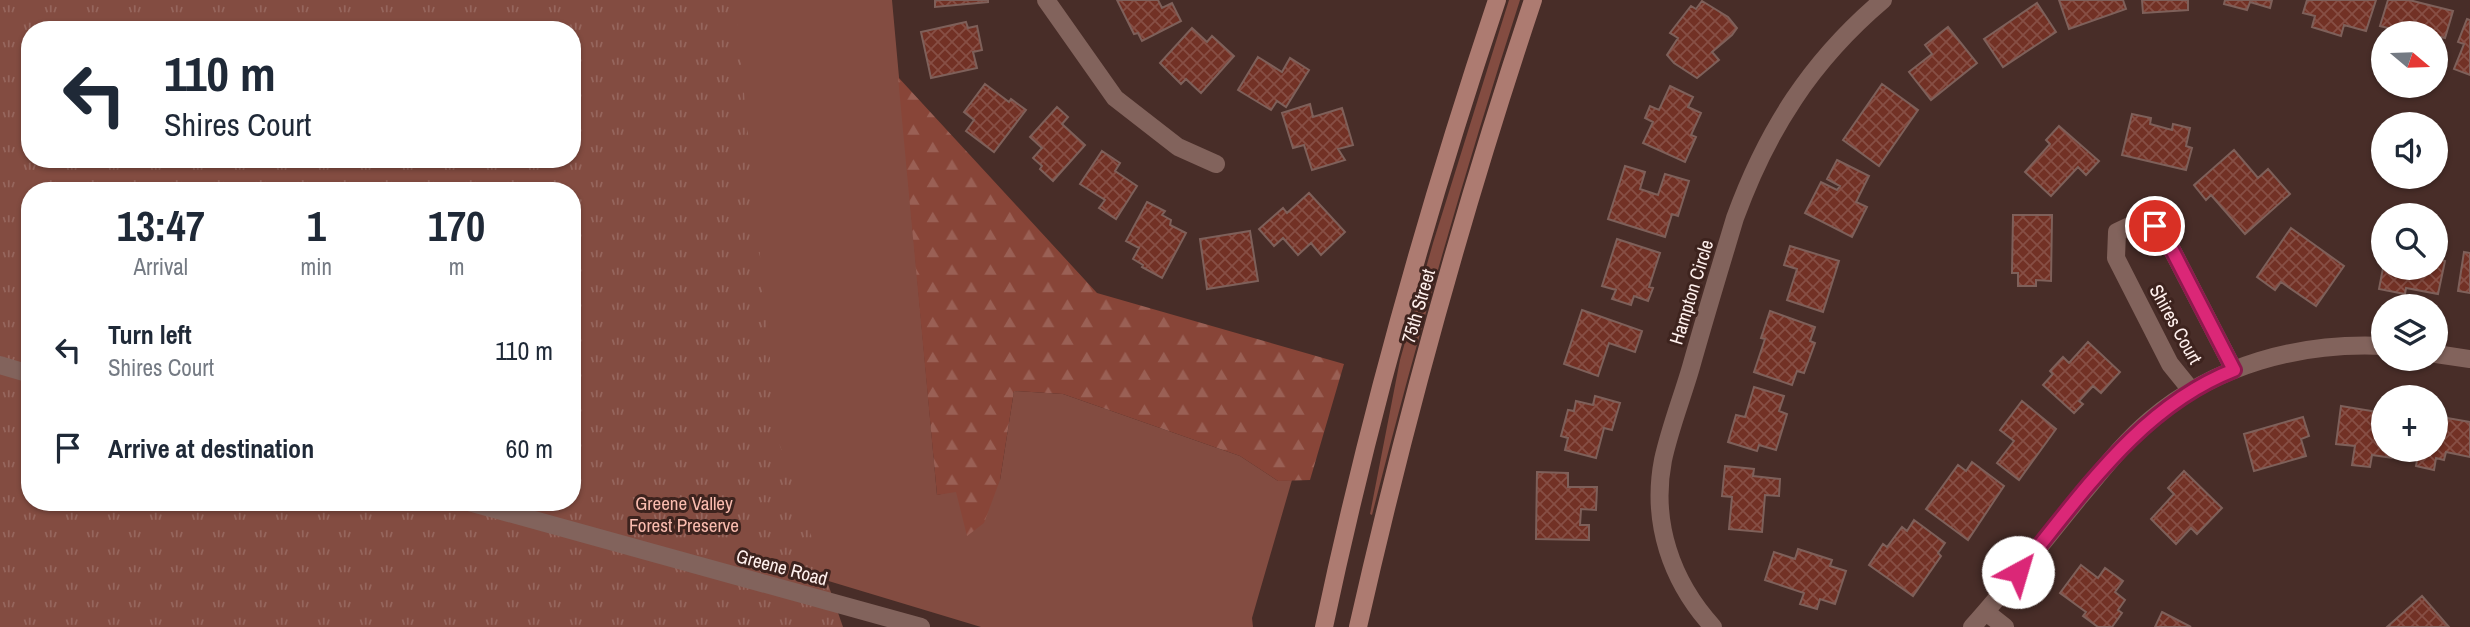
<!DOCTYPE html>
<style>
body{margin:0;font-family:"Archivo Narrow",sans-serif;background:#f2f2f3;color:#1f2937;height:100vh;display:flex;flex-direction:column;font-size:26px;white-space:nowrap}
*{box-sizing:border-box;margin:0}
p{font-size:23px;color:#747a83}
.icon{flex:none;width:38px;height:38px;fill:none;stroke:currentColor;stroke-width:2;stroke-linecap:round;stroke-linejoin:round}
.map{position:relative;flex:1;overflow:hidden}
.details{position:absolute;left:21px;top:182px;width:560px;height:329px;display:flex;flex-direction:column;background:#fff;border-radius:28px;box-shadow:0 2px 5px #0004}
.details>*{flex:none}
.guide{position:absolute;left:21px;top:21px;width:560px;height:147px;border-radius:28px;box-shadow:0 2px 5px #0004;background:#fff;color:#1f2937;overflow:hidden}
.needle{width:46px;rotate:109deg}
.controls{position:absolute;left:2371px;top:21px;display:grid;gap:14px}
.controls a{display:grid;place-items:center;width:77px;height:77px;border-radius:50%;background:#fff;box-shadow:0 2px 5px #0004;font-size:35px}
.pin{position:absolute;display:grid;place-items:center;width:60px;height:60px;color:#fff;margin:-30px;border:4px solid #fff;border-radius:50%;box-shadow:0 2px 7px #0007}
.me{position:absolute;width:77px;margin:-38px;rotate:39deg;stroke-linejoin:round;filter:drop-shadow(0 0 5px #0008)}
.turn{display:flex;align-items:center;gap:24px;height:147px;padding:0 28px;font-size:32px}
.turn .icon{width:91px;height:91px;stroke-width:2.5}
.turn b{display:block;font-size:49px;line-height:60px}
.eta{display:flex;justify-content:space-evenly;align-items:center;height:119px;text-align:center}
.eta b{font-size:42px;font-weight:700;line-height:49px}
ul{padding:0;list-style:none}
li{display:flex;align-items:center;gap:21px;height:98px;padding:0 28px}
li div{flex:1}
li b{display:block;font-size:26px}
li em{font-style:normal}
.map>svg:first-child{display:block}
</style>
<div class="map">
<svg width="2470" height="627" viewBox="0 0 2470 627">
<defs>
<pattern id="forest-firs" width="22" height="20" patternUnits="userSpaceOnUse" patternTransform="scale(1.75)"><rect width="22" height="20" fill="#884538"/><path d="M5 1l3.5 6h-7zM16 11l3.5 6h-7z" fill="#9a6055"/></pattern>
<pattern id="park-tufts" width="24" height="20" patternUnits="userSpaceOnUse" patternTransform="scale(1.75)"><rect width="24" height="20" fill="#834c41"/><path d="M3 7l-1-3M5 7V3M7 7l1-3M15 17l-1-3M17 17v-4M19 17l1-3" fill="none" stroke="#96665d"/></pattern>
<pattern id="building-cross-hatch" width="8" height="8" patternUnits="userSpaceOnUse" patternTransform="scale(1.75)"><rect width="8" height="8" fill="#723125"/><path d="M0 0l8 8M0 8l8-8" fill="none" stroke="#874f45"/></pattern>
</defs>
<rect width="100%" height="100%" fill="#482d28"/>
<path fill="#834c41" d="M543,0h349l45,495 63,-15 14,-89 49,3 177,62 38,25 14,-1 -40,138 1,9h-272l-189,-57 -220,-379h-150l150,-32v-129z
M1509,0h11c-55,170 -104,341 -148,515l-2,-1 30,-154 33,-117z"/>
<path fill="url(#forest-firs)" d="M898,77l199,216 247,71 -34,116 -32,1 -38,-25 -177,-62 -49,-3 -14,89 -16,43 -17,13 -11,-44 -19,3z"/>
<path fill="url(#park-tufts)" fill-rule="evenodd" d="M0,0h735l43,440 65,187h-843zM30,30h542v129h-542zM30,191h542v311h-542z"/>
<path fill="url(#building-cross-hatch)" stroke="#7e605a" stroke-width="2" d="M935,0h53v2l-53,5z
M1117,0h41l4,8 10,-5 9,18 -39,20 -4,-8 -4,1z
M2059,0h64l3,9 -57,20z
M2142,0h46v10l-45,3z
M2225,0h47l-2,8 -20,-6 -3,8 -23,-6z
M2307,0h69l-10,31 -22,-6 -3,11 -29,-9 3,-11 -12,-3z
M2388,0h21l44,11 -8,27 -9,-2v-3h-49l1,-5 -8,-2z
M1702,1l26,16 9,11 -5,7 -20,17 7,8 -22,18 -23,-15 -7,-8 11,-17 -8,-5 21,-27 5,3z
M2037,3l19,29 -53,35 -19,-28z
M2467,19l3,1v55l-16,-6 10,-25 -6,-2z
M966,22l2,6 9,-2 5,24 -9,2 4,16 -46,10 -10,-46z
M1948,27l29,36 -46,37 -22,-28 23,-18 -7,-9z
M1192,28l15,14 5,-6 22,20 -33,37 -15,-14 -5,5 -21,-21z
M1258,57l24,15 8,-14 19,12 -23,37 -9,-6 -6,9 -33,-20z
M985,84l24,18 2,-3 15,11 -32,42 -28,-21 8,-11 -10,-8z
M1882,84l36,26 -39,56 -36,-26z
M1670,86l23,11 -5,10 13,6 -10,22 5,2 -11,25 -42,-19 10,-21 -8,-4 5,-12 9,4z
M1310,104l3,13 29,-9 11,37 -15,4 7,11 -33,10 -8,-25 -11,3 -11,-35z
M1057,107l11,10 -6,7 23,21 -32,36 -13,-12 2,-3 -9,-8 9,-10 -12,-11z
M2132,114l19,4 -1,6 22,6 1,-6 17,4 -4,18 6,2 -6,22 -64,-15z
M2059,126l40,35 -13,14 -8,-8 -27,29 -26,-24 25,-28 -4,-4z
M2234,150l24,28 10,-9 22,25 -45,40 -34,-39 -5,5 -12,-15z
M1102,151l18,12 -5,8 22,15 -21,33 -17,-11 6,-8 -25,-16z
M1837,160l32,16 -13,26 11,5 -15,30 -47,-24 16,-31 16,8 3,-4 -13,-7z
M1625,166l20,6 -5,17 18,6 7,-21 24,7 -11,35 -6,-2 -7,23 -57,-18z
M1309,193l36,39 -24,23 -10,-12 -13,12 -15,-17 -9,8 -15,-17 24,-21 4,5z
M1147,202l18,9 -3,4 9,5 -1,5 16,8 -24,45 -20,-11 1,-2 -10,-6 6,-11 -13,-7z
M2013,215h39l-1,66 -15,-1v6h-18v-13h-6z
M2291,228l53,38 -28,40 -35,-24 -6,8 -18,-13z
M1250,231l8,50 -51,8 -7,-50z
M1617,239l43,14 -11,34 4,1 -5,13 -14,-5 -3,9 -19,-6 4,-9 -14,-4z
M1790,246l49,15 -16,51 -36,-12 10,-31 -13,-4z
M2464,252l6,1v40l-12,-2z
M2436,259l9,2 -7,33 -32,-6 -1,6 -26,-5 5,-26v5h52z
M1582,310l60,21 -7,21 -26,-9 -11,33 -34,-12z
M1770,311l45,16 -5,14 5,2 -11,30 -7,-2 -5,14 -38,-13 11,-33 -4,-1z
M2088,342l32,30 -19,21 -8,-7 -14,15 4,3 -9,9 -31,-28 10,-11 -3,-3 13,-14 6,6z
M1754,387l30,9 -5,15 8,3 -11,36 -17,-5 -2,6 -29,-9 8,-27 9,2z
M1595,396l25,7 -8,27 -8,-2 -8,30 -31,-8 3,-12 -7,-2 7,-26 6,1 2,-10 17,4z
M2022,401l34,28 -37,51 -22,-17 17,-22 -14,-11z
M2341,406l43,7v37h10l-2,8 -20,-3 -2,12 -18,-2 3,-19 -19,-2z
M2436,416l34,6v35l-24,-5 -2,8 -8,-2 -2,12 -18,-4 3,-16h17z
M2303,417l6,19 -8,3 5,17 -52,15 -10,-37z
M1972,462l32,24 -36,54 -42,-31 32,-44 8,6z
M1725,466l29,3 -1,7 27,3 -1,17 -14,-1 -3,37 -33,-3 3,-32 -10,-1z
M2184,471l38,37 -25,26 -6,-6 -15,16 -25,-25 23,-25 -6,-6z
M1537,472l31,1v14h29l-1,23 -15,-1 -1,16h9v15l-53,-1z
M1914,520l31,23 -7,10 3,3 -28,40 -44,-31 14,-21 4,3 15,-20 5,4z
M1798,549l34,11 -2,6 16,5 -11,33 -15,-5 -3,10 -17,-5 4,-11 -39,-13 9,-28 21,7z
M2081,565l17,13 7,-10 18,13 -8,11 10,8 -7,10 4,3 -10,14h-14l-15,-11 3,-4 -26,-19z
M2422,596l27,31h-62z
M2162,612l29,15h-36z"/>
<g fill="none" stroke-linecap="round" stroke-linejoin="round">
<path stroke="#82635c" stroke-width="18" d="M1046,0l69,98 63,49 38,17
M2436,354l34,5
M2191,390l-21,-26 -54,-106 1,-26 19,-9 19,3 13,16 66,128
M1986,612l19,15
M1713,627c-42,-46 -62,-105 -50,-167 7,-32 19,-62 28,-93 14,-50 29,-99 44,-149 32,-88 76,-157 148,-218
M1972,627c37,-41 71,-85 106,-128 23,-27 45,-56 72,-79 65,-55 149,-78 234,-74"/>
<path stroke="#82635c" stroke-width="18" d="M0,365l30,9
M469,502l452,125"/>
<path stroke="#ad7b71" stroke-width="18" d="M1324,627c45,-212 104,-421 173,-627
M1358,627c48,-212 106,-421 175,-627"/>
</g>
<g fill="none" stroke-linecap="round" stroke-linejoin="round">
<defs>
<path id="route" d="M2018,572c63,-76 121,-165 216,-202l-66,-128 -13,-16"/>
</defs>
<use href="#route" stroke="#8e194d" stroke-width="18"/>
<use href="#route" stroke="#db2777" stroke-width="12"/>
</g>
<g text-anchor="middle" stroke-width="6" stroke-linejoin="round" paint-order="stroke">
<g font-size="19" fill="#fff0ed" stroke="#3d231e">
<text transform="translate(1691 292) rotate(-73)" y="7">Hampton Circle</text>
<text transform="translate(1418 306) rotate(-74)" y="7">75th Street</text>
<text transform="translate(2176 324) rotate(61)" y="7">Shires Court</text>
<text transform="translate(782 567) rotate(15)" y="7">Greene Road</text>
</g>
<g font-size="19" fill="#fabcaf" stroke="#3d231e">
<text x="684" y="510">Greene Valley<tspan x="684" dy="22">Forest Preserve</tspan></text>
</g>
</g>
</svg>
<div class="controls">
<a><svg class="needle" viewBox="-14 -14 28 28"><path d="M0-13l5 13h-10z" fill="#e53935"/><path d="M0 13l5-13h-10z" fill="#747a83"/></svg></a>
<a><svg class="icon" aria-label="sound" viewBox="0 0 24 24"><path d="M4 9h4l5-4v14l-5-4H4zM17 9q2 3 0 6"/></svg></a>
<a><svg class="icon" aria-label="search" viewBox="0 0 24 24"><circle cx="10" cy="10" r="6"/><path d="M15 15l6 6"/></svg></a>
<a><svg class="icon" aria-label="layers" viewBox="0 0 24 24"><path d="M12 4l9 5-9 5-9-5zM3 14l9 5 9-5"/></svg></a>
<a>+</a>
</div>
<div class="pin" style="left:2155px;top:226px;background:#d93025"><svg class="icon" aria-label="arrive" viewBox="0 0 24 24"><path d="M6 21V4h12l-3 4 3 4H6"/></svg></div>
<svg class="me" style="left:2018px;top:572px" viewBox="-20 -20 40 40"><circle r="19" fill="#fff"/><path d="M0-13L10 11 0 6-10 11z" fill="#db2777"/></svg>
<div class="guide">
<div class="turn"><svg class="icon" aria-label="left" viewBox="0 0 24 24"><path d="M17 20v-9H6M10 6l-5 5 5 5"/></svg><div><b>110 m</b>Shires Court</div></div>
</div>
<section class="details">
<div class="eta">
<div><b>13:47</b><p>Arrival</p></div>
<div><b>1</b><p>min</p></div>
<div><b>170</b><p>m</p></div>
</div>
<ul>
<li><svg class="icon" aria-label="left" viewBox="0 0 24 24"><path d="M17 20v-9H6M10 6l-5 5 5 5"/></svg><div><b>Turn left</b><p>Shires Court</p></div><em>110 m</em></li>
<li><svg class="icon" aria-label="arrive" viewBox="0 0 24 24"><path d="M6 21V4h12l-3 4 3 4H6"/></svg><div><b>Arrive at destination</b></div><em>60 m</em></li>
</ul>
</section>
</div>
